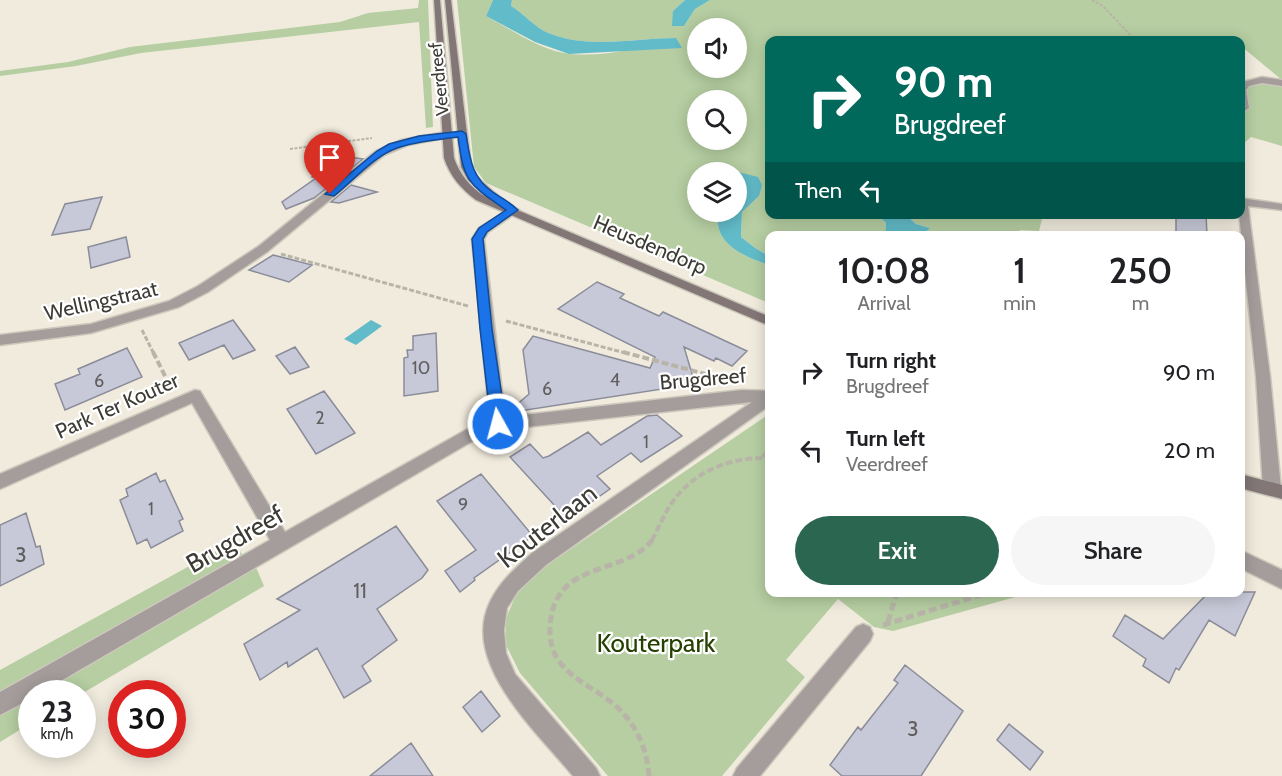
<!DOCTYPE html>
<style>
body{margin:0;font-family:Cabin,sans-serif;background:#f6f6f6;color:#202124;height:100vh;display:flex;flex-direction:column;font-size:22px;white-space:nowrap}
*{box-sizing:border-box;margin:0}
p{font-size:20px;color:#757577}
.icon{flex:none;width:33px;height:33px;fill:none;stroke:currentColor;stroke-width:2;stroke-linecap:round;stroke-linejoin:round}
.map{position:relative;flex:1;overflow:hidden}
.side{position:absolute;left:765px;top:231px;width:480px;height:366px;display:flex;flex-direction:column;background:#fff;border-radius:12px;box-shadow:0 3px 15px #0003}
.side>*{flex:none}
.top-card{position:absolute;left:765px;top:36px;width:480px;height:183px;border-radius:12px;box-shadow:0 3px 15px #0003;background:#00695c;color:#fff;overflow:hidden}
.buttons{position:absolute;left:687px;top:18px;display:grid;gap:12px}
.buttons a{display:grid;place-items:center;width:60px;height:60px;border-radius:50%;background:#fff;box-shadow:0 3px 15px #0003;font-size:30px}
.speed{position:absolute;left:18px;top:680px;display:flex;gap:12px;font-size:30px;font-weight:700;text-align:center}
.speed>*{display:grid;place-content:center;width:78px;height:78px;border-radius:50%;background:#fff;box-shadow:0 3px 15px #0003;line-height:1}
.speed small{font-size:15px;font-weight:400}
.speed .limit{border:9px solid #d22;background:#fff;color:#111}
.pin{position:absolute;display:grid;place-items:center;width:51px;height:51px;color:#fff;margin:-62px -26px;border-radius:50% 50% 50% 0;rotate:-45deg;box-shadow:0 0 6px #0007}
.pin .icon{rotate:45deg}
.me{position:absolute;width:66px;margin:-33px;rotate:353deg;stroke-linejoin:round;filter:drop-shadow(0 0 4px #0008)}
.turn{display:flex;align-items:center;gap:21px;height:126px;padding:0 30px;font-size:27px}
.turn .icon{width:78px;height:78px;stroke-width:2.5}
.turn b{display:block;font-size:42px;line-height:51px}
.then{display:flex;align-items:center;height:57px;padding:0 30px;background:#0003;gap:12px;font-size:22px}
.eta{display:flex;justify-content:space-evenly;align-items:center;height:102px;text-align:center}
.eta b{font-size:36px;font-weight:600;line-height:42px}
.action{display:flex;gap:12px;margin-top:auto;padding:12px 30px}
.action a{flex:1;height:69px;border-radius:36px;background:#2a6650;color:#fff;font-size:24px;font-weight:600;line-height:69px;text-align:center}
.action a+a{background:#f6f6f6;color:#202124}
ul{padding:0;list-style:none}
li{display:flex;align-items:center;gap:18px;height:78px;padding:0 30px}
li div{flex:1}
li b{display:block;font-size:22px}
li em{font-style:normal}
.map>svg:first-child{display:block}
</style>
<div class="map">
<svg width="1282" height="776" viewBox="0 0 1282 776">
<rect width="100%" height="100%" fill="#f0ebdd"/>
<path fill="#b6cea2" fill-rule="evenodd" d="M419,0h9l5,127 -7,1 -7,-106 -278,31 -65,13 -76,10v-5l68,-9 62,-15 210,-25 28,-9 50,-5z
M457,0h36l-7,16c24,13 57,36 84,38 37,3 71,-6 106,-16 -41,0 -86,11 -125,-4 -17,-6 -26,-20 -40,-28l1,-6h173l-12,11 11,15 11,-17 15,-9h572v80l-41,-34 -1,-6h-470v174l108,1 8,8 -1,12 -115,1 -1,20 -14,-8 -14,-11 1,-25 17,-16 -21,-24h-40v40h21c-8,31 26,45 50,53v38l-283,-120 -12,-16zM698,28h38v40h-38zM698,100h38v40h-38z
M1241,80l41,4v62l-31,-9 -10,9z
M906,215h137l-4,16 -19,-1 -2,6 -95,-1 7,-7 -14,-4z
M769,414l1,178 260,1 -137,38 -19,-4 -36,-28 -52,61 19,17 -83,99h-114l-88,-103 -14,-28v-27l10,-23 21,-23z
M235,541l9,17 -244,138v-26z
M255,565l9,21 -181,107h-51z
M32,693l-1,30 -31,19v-31z"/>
<path fill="#62bbc8" d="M493,0h19l-1,6c14,8 23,22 40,28 39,15 85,4 125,4l6,10 -113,6 -34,-12 -49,-26z
M685,0h25l-15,9 -11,17h-12l1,-15z
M736,172h2l20,5 4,8 -3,11 -17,16 -1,25 14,11 14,8v9c-24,-8 -58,-22 -50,-53h17z
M878,215h28l10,9 14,4 -7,7h-38l1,-12z
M371,320l11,6 -26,19 -12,-6z"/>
<path fill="#c8c9d8" stroke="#8b8c9a" stroke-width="1.5" d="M343,156l20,3 -49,39 -28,11 -4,-7 34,-24 -4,-1z
M351,185l26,7 -38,11 -8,-1z
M102,197l-12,32 -38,6 13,-31z
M1176,214h30l1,22h-31z
M126,237l4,20 -39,11 -3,-21z
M273,255l12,3 27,7 -23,17 -40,-12z
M597,282l27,12 -4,4 39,18 4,-4 84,39 -15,15 -16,-8 -2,3 -30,-14 11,37 -188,29 22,-19 -6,-44 10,-14 117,32 5,-11 -97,-48z
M233,320l22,30 -22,9 -9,-14 -35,15 -10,-17z
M436,333l2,58 -34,5v-38l4,-1 -1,-7h6v-14z
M295,347l14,20 -19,7 -14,-18z
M127,348l15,29 -77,33 -10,-26 25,-10 -2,-5z
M324,391l31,42 -39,21 -29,-45z
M657,415l25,21 -41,26 -10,-9 -34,23 13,13 -43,30 -57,-62 20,-13 13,14 6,-2 39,-24 13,13 46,-29z
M156,473l4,9 5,-2 18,39 -4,2 4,10 -32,17 -4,-9 -10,5 -17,-44 8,-4 -2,-7z
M481,474l52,62 -59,42 1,2 -15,12 -15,-21 31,-21 -39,-49z
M26,513l10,34 4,-1 4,18 -44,22v-61z
M396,526l32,44 -6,8 -45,31 20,31 -35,26 9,15 -27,17 -27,-50 -29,19 -1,-5 -27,18 -16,-36 56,-34 -23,-11z
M1209,592h46l-20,44 -26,-16 -30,50 -3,-2 -7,15 -26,-17 3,-7 -33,-23 12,-21 38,24z
M905,665l58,46 -42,65h-79l-12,-11 28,-38 3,3 37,-47 -4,-3z
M481,691l19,25 -18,16 -19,-25z
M1009,724l34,28 -13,18 -33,-30z
M411,743l22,33h-63z"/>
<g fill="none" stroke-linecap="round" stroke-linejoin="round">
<defs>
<path id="minor" d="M1262,77l20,3v6l-20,-3 -13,3 -3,4 3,18 -9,6v-28l3,-4z
M446,132l3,1v4l-41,8 -24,10 -117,97 -59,40 -29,15 -88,26 -91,12v-10l91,-11 78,-23 29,-15 61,-40 117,-95 25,-11z
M1240,198l42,6v6l-34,-4 22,170 11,113 -3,5 -6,2 -6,-2 -3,-5 -7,-113 -17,-162z
M513,207l6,3 -2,2 -29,20 -4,7 21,178 237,-27 28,1v14l-224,160 -28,26 -11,17 -3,22 2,23 9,21 81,94 4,8h-27c-35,-43 -113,-113 -83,-174 10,-21 26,-34 42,-49l220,-151 -253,28 -16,5 -443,258h-8v5l-32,17v-23l270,-152 -78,-137 -192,86v-15l195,-84 5,1 85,141 186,-105 19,-6 -18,-182 7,-11z
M1240,550l42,20v19l-42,-21z
M863,624l7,3 3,7 -3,7 -110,135h-27l4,-8 119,-141z"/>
<path id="secondary" d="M434,0h6l14,158c6,17 17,30 32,39l-18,-17 -7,-13 -16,-167h6l20,167 5,9 21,19 -8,3 281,119v9l-294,-126c-15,-11 -26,-24 -32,-42z
M1240,474l42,11v14l-42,-11z"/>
</defs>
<use href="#minor" stroke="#ccc8bb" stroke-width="3"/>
<use href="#secondary" stroke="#ccc8bb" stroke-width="3"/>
<path stroke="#b8b4a8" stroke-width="2" stroke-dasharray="3 1.5" stroke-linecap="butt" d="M1092,0l11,6 32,34
M290,149l82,-11"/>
<path stroke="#b8b4a8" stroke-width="3" stroke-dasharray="5 2" stroke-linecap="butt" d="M281,254l187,52
M506,321l123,33
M142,330l12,24"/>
<path stroke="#b8b4a8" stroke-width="4" stroke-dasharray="7 3" stroke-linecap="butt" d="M153,352l18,36
M623,352l101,27
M763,457l7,-10
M652,540c6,-11 11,-23 17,-33 23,-36 60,-50 101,-49"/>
<path stroke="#b8b4a8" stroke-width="5" stroke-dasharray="8 4" stroke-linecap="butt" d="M888,622l9,-30
M883,625l108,-33
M649,776c-2,-27 -12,-50 -32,-69 -25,-23 -66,-33 -67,-74 -1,-76 75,-55 103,-94"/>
<use href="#minor" fill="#a49d9c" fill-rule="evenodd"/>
<use href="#secondary" fill="#827776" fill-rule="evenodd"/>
</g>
<path fill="#1a73e8" stroke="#114b97" stroke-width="1.5" d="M462,131l4,3c4,26 6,44 28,59 8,5 17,10 24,17l-31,22 -4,7 9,90 14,95 -8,6 -7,-6 -11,-95 -8,-90 7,-11 27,-18c-37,-26 -42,-27 -48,-73 -21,3 -42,4 -61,11 -23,8 -44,33 -63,48l-9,-2 52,-43 12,-7 30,-8z"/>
<g text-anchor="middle" stroke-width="4.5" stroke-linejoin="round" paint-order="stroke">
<g font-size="18" fill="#3d3b35" stroke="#fff">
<text transform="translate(439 79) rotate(-96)" y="6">Veerdreef</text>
</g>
<g font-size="18" fill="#605e5e">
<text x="421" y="374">10</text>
<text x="615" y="386">4</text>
<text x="99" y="387">6</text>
<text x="547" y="395">6</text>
<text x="320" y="424">2</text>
<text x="646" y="448">1</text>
<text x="463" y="511">9</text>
<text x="151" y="515">1</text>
</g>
<g font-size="21" fill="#3d3b35" stroke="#fff">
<text transform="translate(650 245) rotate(23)" y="7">Heusdendorp</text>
<text transform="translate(101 301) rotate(-13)" y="7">Wellingstraat</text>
<text transform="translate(703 379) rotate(-5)" y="7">Brugdreef</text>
<text transform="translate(117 406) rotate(-24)" y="7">Park Ter Kouter</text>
</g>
<g font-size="21" fill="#605e5e">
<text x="21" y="562">3</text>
<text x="360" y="598">11</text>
<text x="913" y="736">3</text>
</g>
<g font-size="26" fill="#3d3b35" stroke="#fff">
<text transform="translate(547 526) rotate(-38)" y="9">Kouterlaan</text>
<text transform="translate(235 539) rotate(-30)" y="9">Brugdreef</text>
</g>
<g font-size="26" fill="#254000" stroke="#fff">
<text x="656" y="652">Kouterpark</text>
</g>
</g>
</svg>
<div class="buttons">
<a><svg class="icon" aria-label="sound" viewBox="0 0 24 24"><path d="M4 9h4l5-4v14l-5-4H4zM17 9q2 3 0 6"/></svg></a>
<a><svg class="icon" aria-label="search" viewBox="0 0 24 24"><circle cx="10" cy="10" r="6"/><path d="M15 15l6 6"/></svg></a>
<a><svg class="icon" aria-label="layers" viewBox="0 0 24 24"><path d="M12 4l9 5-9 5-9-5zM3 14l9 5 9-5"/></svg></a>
</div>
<div class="speed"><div>23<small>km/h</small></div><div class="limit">30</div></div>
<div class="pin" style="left:330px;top:194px;background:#d93025"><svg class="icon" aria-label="arrive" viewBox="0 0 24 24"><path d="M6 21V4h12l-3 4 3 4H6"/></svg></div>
<svg class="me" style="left:498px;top:424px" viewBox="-20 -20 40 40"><circle r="17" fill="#1a73e8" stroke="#fff" stroke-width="3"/><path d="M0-11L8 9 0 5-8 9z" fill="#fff"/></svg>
<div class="top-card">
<div class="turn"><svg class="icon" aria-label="right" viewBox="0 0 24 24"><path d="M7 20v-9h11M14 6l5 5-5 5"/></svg><div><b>90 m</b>Brugdreef</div></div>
<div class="then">Then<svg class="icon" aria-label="left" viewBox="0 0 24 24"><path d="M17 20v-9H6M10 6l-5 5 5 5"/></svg></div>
</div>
<section class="side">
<div class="eta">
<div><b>10:08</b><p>Arrival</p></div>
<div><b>1</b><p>min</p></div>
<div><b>250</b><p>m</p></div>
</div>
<ul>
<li><svg class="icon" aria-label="right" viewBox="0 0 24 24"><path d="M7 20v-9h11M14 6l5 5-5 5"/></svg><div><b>Turn right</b><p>Brugdreef</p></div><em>90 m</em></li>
<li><svg class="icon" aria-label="left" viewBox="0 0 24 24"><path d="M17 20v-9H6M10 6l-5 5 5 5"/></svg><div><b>Turn left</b><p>Veerdreef</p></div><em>20 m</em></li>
</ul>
<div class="action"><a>Exit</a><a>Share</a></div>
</section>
</div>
